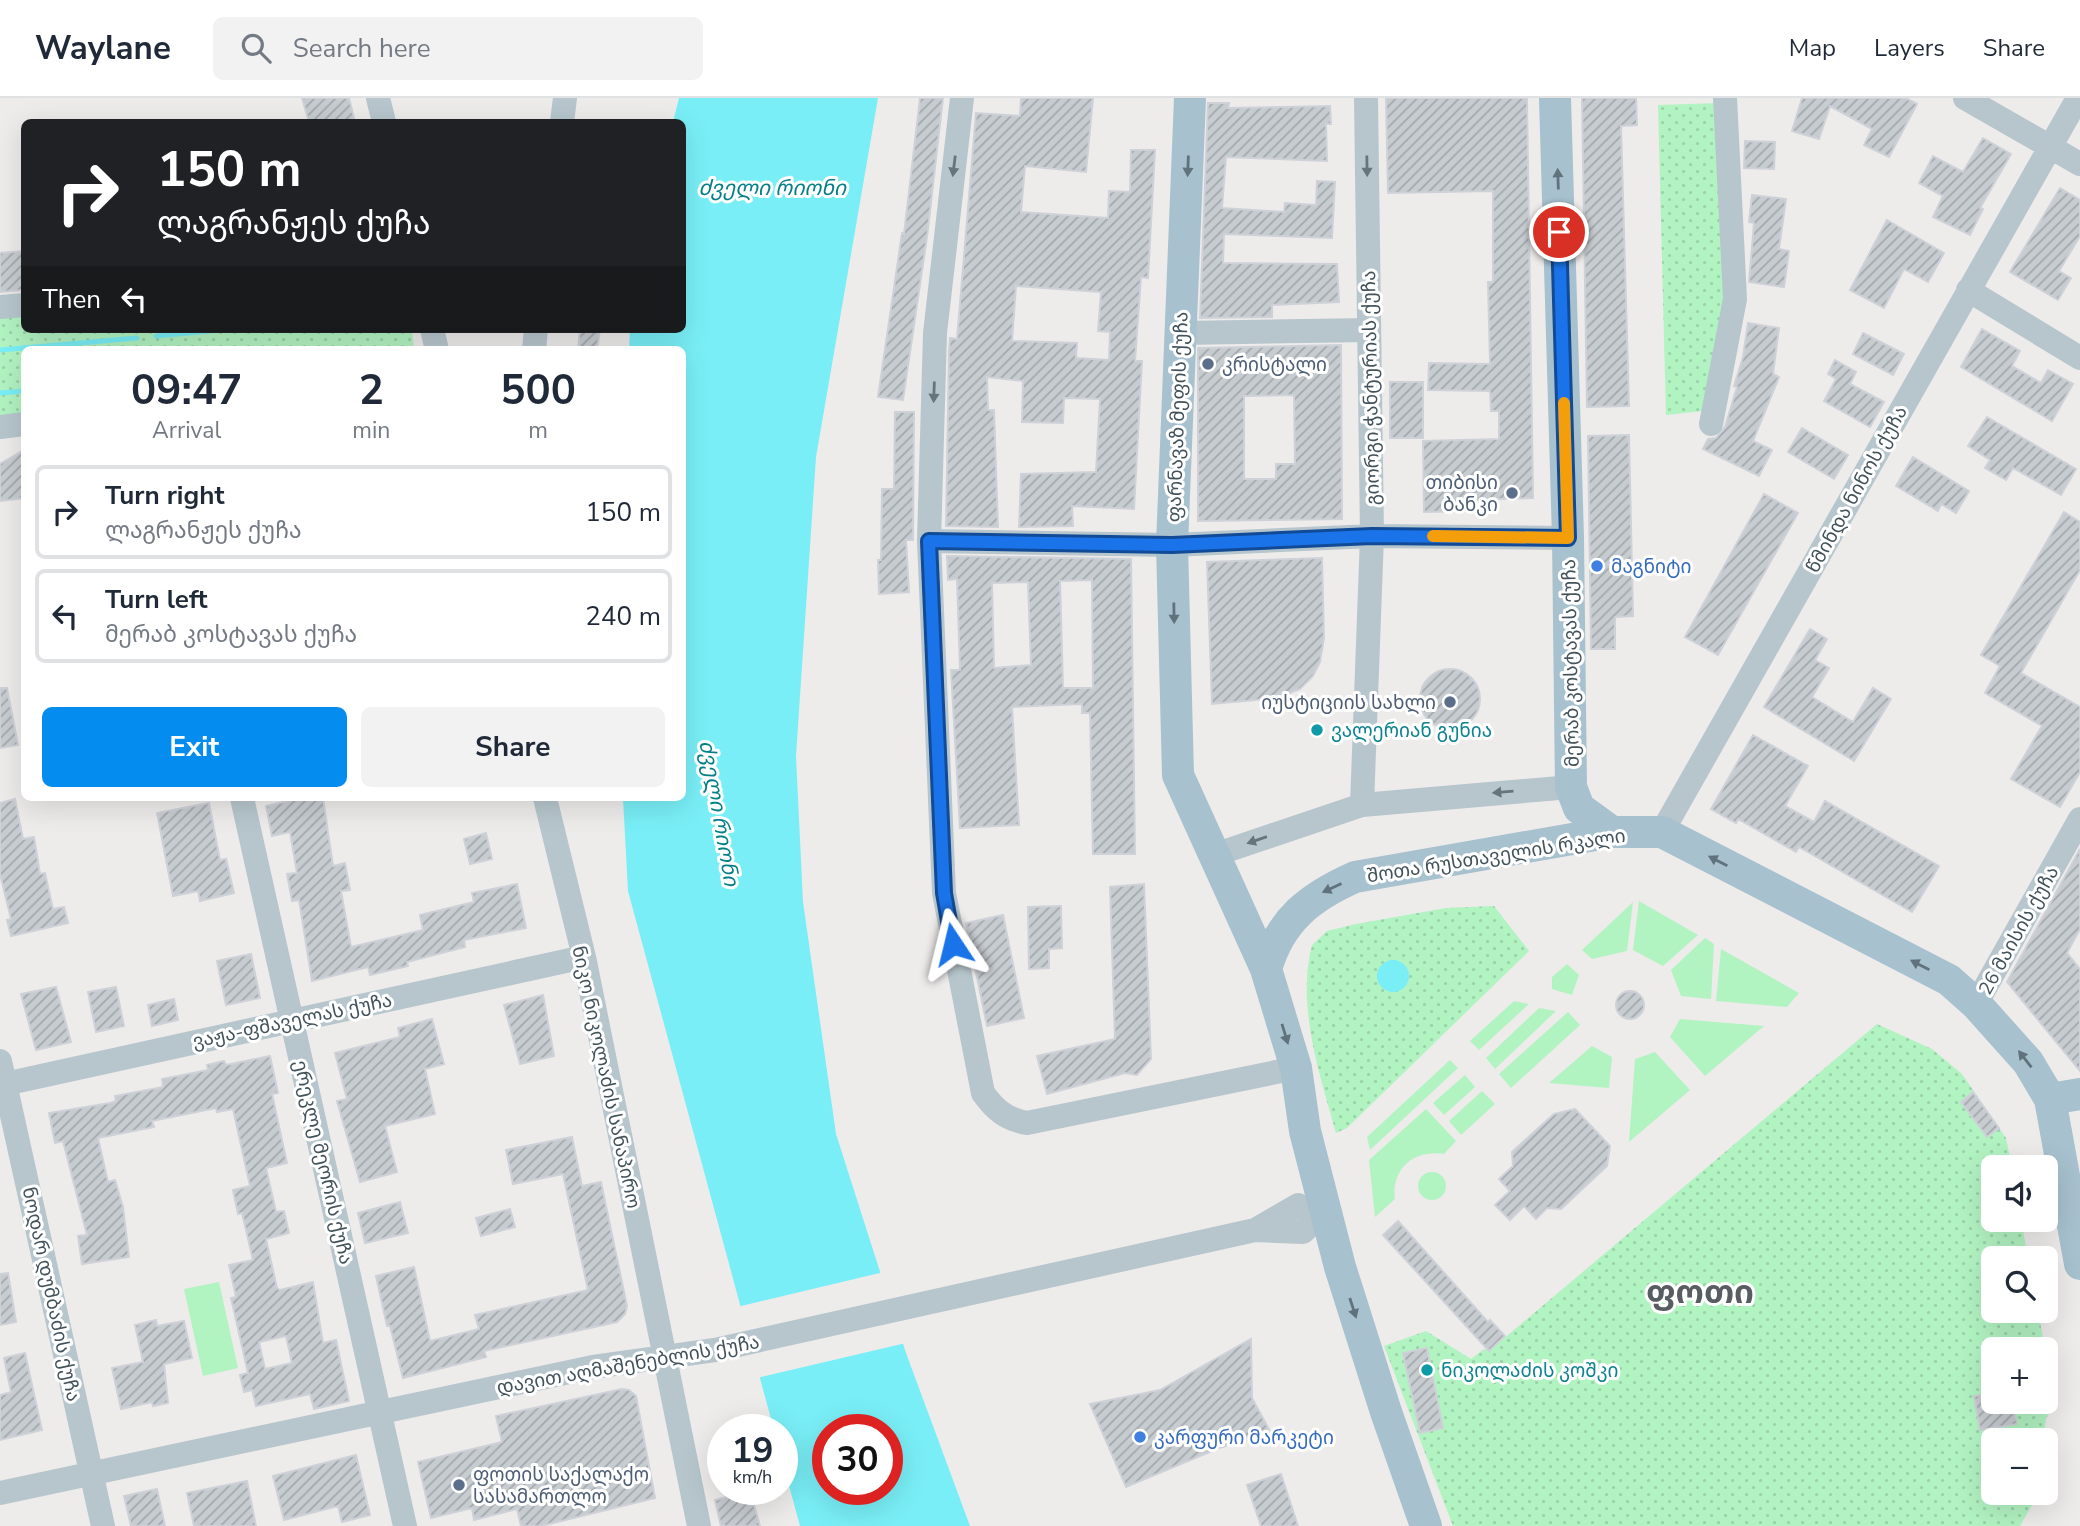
<!DOCTYPE html>
<meta charset="utf-8">
<style>
body{margin:0;font-family:"Nunito Sans","Noto Sans Georgian",sans-serif;background:#f2f2f3;color:#1f2937;height:100vh;display:flex;flex-direction:column;font-size:26px;white-space:nowrap}
*{box-sizing:border-box;margin:0}
p{font-size:23px;color:#747a83}
.icon{flex:none;width:38px;height:38px;fill:none;stroke:currentColor;stroke-width:2;stroke-linecap:round;stroke-linejoin:round}
.map{position:relative;flex:1;overflow:hidden}
.details{position:absolute;left:21px;top:248px;width:665px;height:455px;display:flex;flex-direction:column;background:#fff;border-radius:10px;box-shadow:0 7px 28px #0002}
.details>*{flex:none}
.hud{position:absolute;left:21px;top:21px;width:665px;height:214px;border-radius:10px;box-shadow:0 7px 28px #0002;background:#202124;color:#fff;overflow:hidden}
.tools{position:absolute;left:1981px;top:1057px;display:grid;gap:14px}
.tools a{display:grid;place-items:center;width:77px;height:77px;border-radius:10px;background:#fff;box-shadow:0 7px 28px #0002;font-size:35px}
.speed{position:absolute;left:707px;top:1316px;display:flex;gap:14px;font-size:35px;font-weight:700;text-align:center}
.speed>*{display:grid;place-content:center;width:91px;height:91px;border-radius:50%;background:#fff;box-shadow:0 7px 28px #0002;line-height:1}
.speed small{font-size:18px;font-weight:400}
.speed .limit{border:10px solid #d22;background:#fff;color:#111}
.pin{position:absolute;display:grid;place-items:center;width:60px;height:60px;color:#fff;margin:-30px;border:4px solid #fff;border-radius:50%;box-shadow:0 2px 7px #0007}
.me{position:absolute;width:77px;margin:-38px;rotate:350deg;stroke-linejoin:round;filter:drop-shadow(0 0 5px #0008)}
.turn{display:flex;align-items:center;gap:24px;height:147px;padding:0 21px;font-size:32px}
.turn .icon{width:91px;height:91px;stroke-width:2.5}
.turn b{display:block;font-size:49px;line-height:60px}
.then{display:flex;align-items:center;height:66px;padding:0 21px;background:#0003;gap:14px;font-size:26px}
.eta{display:flex;justify-content:space-evenly;align-items:center;height:119px;text-align:center}
.eta b{font-size:42px;font-weight:700;line-height:49px}
.action{display:flex;gap:14px;margin-top:auto;padding:14px 21px}
.action a{flex:1;height:80px;border-radius:10px;background:#048def;color:#fff;font-size:28px;font-weight:700;line-height:80px;text-align:center}
.action a+a{background:#f2f2f3;color:#1f2937}
ul{padding:0;list-style:none}
li{display:flex;align-items:center;gap:21px;height:94px;margin:0 14px 10px;padding:0 7px;border:4px solid #e0e1e3;border-radius:10px}
li div{flex:1}
li b{display:block;font-size:26px}
li em{font-style:normal}
header{display:flex;align-items:center;gap:42px;box-sizing:border-box;height:98px;padding:0 35px;background:#fff;border-bottom:2px solid #e0e1e3}
header strong{font-size:33px}
nav{display:flex;gap:38px;margin-inline-start:auto;font-size:24px}
.search{width:490px;height:63px;background:#f2f2f3;display:flex;align-items:center;gap:18px;box-sizing:border-box;padding:0 24px;border-radius:10px;color:#747a83;font-size:26px}
.map>svg:first-child{display:block}
</style>
<header>
<strong>Waylane</strong>
<div class="search"><svg class="icon" aria-label="search" viewBox="0 0 24 24"><circle cx="10" cy="10" r="6"/><path d="M15 15l6 6"/></svg>Search here</div>
<nav><a>Map</a><a>Layers</a><a>Share</a></nav>
</header>
<div class="map">
<svg width="2080" height="1428" viewBox="0 0 2080 1428">
<defs>
<pattern id="park-dots" width="8" height="8" patternUnits="userSpaceOnUse" patternTransform="scale(1.75)"><rect width="8" height="8" fill="#b2f3c2"/><path d="M2 2h.1M6 6h.1" fill="none" stroke="#9ad2a9" stroke-width="1.8" stroke-linecap="round"/></pattern>
<pattern id="building-hatch" width="6" height="6" patternUnits="userSpaceOnUse" patternTransform="scale(1.75)"><rect width="6" height="6" fill="#c7ccd1"/><path d="M-1 1l2-2M0 6l6-6M5 7l2-2" fill="none" stroke="#a3a8ad"/></pattern>
</defs>
<rect width="100%" height="100%" fill="#eeebeb"/>
<path fill="#b2f3c2" d="M1639,803l59,34 -35,31 -30,-16z
M1633,804l-6,49 -35,8 -10,-9z
M1705,840l9,6 -3,55 -30,-3 -10,-26z
M1721,851l78,44 -12,14 -71,-6z
M1567,866l12,11 -7,20 -20,-6v-12z
M1514,903l15,3 -50,46 -9,-9z
M1539,910l17,3 -61,58 -9,-11z
M1568,914l12,13 -69,63 -12,-14z
M1680,921l84,7 -59,50 -35,-39z
M1592,948l20,11 -3,31 -60,-5z
M1655,954l35,38 -61,52 6,-83z
M1450,962l8,8 -88,82 -3,-13z
M1465,977l10,12 -31,28 -11,-12z
M1482,993l13,13 -34,31 -12,-14z
M1426,1011l30,32 -12,13c-30,-5 -53,15 -49,45l-20,18 -6,-57z
M1418 1088a14 14 0 1 1 28 0a14 14 0 1 1-28 0Z
M219,1184l19,86 -35,8 -19,-87z"/>
<path fill="url(#park-dots)" d="M1720,5l10,197 -27,111 -37,4 -8,-310z
M24,210v21h388l2,21h-390v70l-24,2v-111z
M1494,808l35,45 -182,177 -11,5c-16,-58 -40,-127 -24,-188l15,-14 29,-7 90,-16z
M1877,926l55,25 30,25 44,64 6,29h-19v53h28l7,38h-35v53h45l7,38h-52v53h53v-46l9,50 -9,12 -3,22h-50v53h46l-19,33h-567l-69,-180 42,-15 45,28 13,-10 5,2z"/>
<path fill="#79eef6" fill-rule="evenodd" d="M679,0h199l-62,359 -20,299 7,146 33,232 70,219 64,173h-170l-18,-66v-30h-8l-146,-539 -5,-93h59v-448h-53l1,-21h52v-207h-9zM828,1332h59v59h-59z
M1377 878a16 16 0 1 1 32 0a16 16 0 1 1-32 0Z"/>
<path fill="#eeebeb" d="M884,1174l22,71 -149,35 -20,-71z"/>
<g fill="none" stroke-linecap="round" stroke-linejoin="round">
<path stroke="#79eef6" stroke-width="5" d="M156,238l75,-7
M0,252l137,-12
M0,295l24,-2"/>
</g>
<path fill="url(#building-hatch)" stroke="#ced2d8" stroke-width="2" fill-rule="evenodd" d="M302,0h47l6,24h-46z
M920,0h23l-16,139 -24,163 -25,-3 24,-164 2,1z
M1021,0h72l-7,74 -61,-6 -4,46 87,6 1,-27 21,1 1,-42h24l-7,128 -7,-1 -6,84h7l-8,148 -62,-3 1,20 -54,1 2,-53 75,-2 4,-73 -36,-1 -1,25 -41,-1 1,-41 -36,-4 1,33h6l4,117 -52,-1 3,-176 1,-12 7,1 19,-226 44,3zM1016,188l85,6 -3,39 12,1 -1,28 -33,-2 1,-15 -65,-2z
M1386,0h141l6,400 -60,2 1,11 -50,1 -1,-71 76,-2v-28h-8l-1,-20 -62,-1 1,-27 61,1 -2,-82h5v-91l-105,2z
M1582,0h54l1,27 -16,1 8,280 -42,1z
M1802,0h104l11,6 -28,53 -25,-12 8,-16 -42,-23 -11,33 -27,-8z
M1208,5h21l-1,5 102,-2 1,18h-5l1,37 -101,-4 -4,51 62,4 1,-9 31,2 1,-24 18,1 -3,56 -108,-4 -1,29 114,1 2,38 -67,3v12l-72,1z
M1983,40l28,16 -31,54 3,1 -13,26 -37,-18 10,-21 -24,-13 14,-27 30,16z
M1745,43l30,1 -1,27 -30,-1z
M2060,90l20,12v36l-21,35 12,7 -13,22 -48,-28z
M1752,97l34,4 -7,50 10,2 -5,36 -35,-5 5,-59 -5,-1z
M1887,122l57,33 -16,29 -24,-13 -20,39 -34,-18z
M24,153v39l-24,2v-39z
M1748,225l31,5 -6,46 6,3 -26,64 19,9 -13,26 -56,-27 5,-10 8,-1 9,-11 12,-40 -3,-1 9,-29z
M580,231h20l-3,21h-19z
M1982,231l38,22 -8,15 29,17 7,-13 25,14 -21,37 -91,-54z
M1863,235l41,21 -11,21 -40,-21z
M1341,247l1,174 -144,2v-173zM1294,297l1,69h-19v15h-32v-83z
M1835,262l21,12 -6,12 34,18 -14,25 -46,-26 12,-22 -8,-5z
M1390,284h33v56h-33z
M895,314h19l-1,128h-7l3,52 -30,2 -1,-34h3l1,-71h12z
M1987,319l89,52 -15,26 -48,-27 -7,12 -21,-12 5,-8 -22,-14z
M1802,330l46,27 -14,24 -46,-27z
M1629,337l4,181 -18,1v32h-24l-3,-213z
M24,352v48l-24,3v-37z
M1913,359l56,34 -13,22 -15,-9 -3,7 -42,-25z
M1764,396l34,19 -80,142 -33,-18z
M2064,414l16,10v48l-59,103 59,34v65l-20,35 -49,-28 31,-53 -57,-33 15,-27 -19,-11z
M947,458l184,3 4,295h-42l-3,-141h-8v-9l-70,3 7,118 -59,3 -9,-158h9l-3,-91 -9,1zM1092,482l1,108h-30l-3,-107zM1028,484l3,83 -37,3 -2,-85z
M1322,460l2,80 -4,24 -7,14 -13,13 -23,9 -65,6 -5,-142z
M1810,531l17,10 -12,21 14,8 -17,29 41,25 20,-34 18,11 -37,62 -90,-54z
M1420 601a30 30 0 1 1 60 0a30 30 0 1 1-60 0Z
M0,590h7l11,57 -18,3z
M1753,637l55,31 -23,40 29,16 11,-21 114,65 -27,46 -113,-65 -3,5 -58,-33 -2,4 -25,-14z
M301,700h22l10,68 12,-3 5,27 -9,1 10,56 72,-17 -3,-15 54,-13 -2,-9 45,-9 9,44 -62,12 1,7 -58,15 1,4 -38,9 -2,-8 -56,14 -13,-81 -7,1 -5,-27 10,-1 -7,-41 -18,4 -6,-30z
M15,701l8,40 11,-2 6,37 5,-1 8,36 11,-2 4,16 -57,13 -4,-16 4,-1 -11,-45v-71z
M209,705l11,57 6,-1 8,34 -34,8 -2,-10 -25,5 -16,-83z
M486,735l6,26 -22,5 -6,-25z
M2080,751v80l-13,24 13,16v102l-73,-89z
M1144,786l7,175 -14,16 -12,-2 -78,21 -10,-38 78,-17 -5,-152z
M1061,808l1,42 -13,1v19l-20,1 -1,-62z
M1003,817l21,103 -37,8 -21,-103z
M251,856l9,44 -34,7 -9,-44z
M56,889l15,55 -35,8 -15,-56z
M116,889l8,39 -28,6 -8,-40z
M1616 907a14 14 0 1 1 28 0a14 14 0 1 1-28 0Z
M543,897l11,61 -34,8 -16,-59z
M174,901l4,21 -26,6 -4,-21z
M432,921l12,45 -19,5 10,45 -50,12 12,46 -37,10 -23,-81 10,-2 -12,-46 65,-16 -2,-9z
M270,958l8,37 -6,1 15,69 -21,5 10,44 8,-1 5,22 -23,6 11,49 3,2 33,-8 10,61 13,-3 13,61 -35,8 -4,-15 -54,12 -4,-16 -8,2 -4,-17 8,-2 -17,-75 5,-1 -7,-32 24,-5 -11,-47 -4,1 -5,-24 17,-4 -17,-77 -16,3 -1,-4 -64,13 2,6 -56,11 10,44 7,-2 8,27 6,50 -47,7 -4,-28 9,-1 -24,-94 -8,2 -6,-30 61,-10 6,-2 -1,-5 48,-9 -1,-8 46,-9 -1,-5 17,-4 2,4zM286,1238l6,27 -27,6 -6,-27z
M1973,994l26,36 -12,9 -26,-35z
M1575,1011l35,37 -3,20 -46,43 -14,-1 -11,11 -12,-13 -14,14 -15,-15 15,-14 -11,-12 14,-13 -1,-14 42,-38z
M572,1039l10,49 19,-4 26,124 -2,8 -8,8 -133,29 2,6 -83,21 -13,-52h-3l-11,-50 38,-9 16,74 49,-12 -4,-14 113,-25 -25,-116 -50,10 -7,-34z
M400,1104l8,31 -43,10 -7,-30z
M510,1111l5,18 -34,9 -5,-18z
M1398,1123l90,101 2,-2 15,16 -16,15 -106,-116z
M8,1175l8,49 -16,3v-51z
M156,1222l1,6 27,-5 8,37 -28,6 4,39 -15,3 -1,-4 -31,7 -9,-41 31,-6 -8,-37z
M1251,1241l1,59 19,35 -52,15 -93,39 -36,-83 70,-14z
M1427,1250l16,80 -23,5 -17,-80z
M25,1255l17,77 -42,10v-45l11,-3 -7,-34z
M622,1291l7,1 7,6 19,102 -114,28h-20l-4,-17 -43,11 -2,-12 -41,10 -13,-56 84,-20 -6,-26z
M1993,1295v9h20l4,22 -37,6 -6,-34z
M356,1357l14,60 -28,7 -4,-16 -54,14 -11,-44z
M1281,1376l17,52h-37l-14,-41z
M247,1383l9,45h-62l-7,-33z
M157,1391l8,37h-34l-7,-30z
M750,1393l10,35h-39l-6,-26z"/>
<g fill="none" stroke-linecap="round" stroke-linejoin="round">
<path stroke="#b7c6cd" stroke-width="24" d="M378,0l6,24
M962,0l-27,235 -6,208 15,352 39,200c12,17 23,26 44,30l269,-55
M1965,0l115,66
M562,24l3,-24
M1968,192l112,68
M0,209l24,-2
M432,231l5,21
M1181,235l188,-3
M534,252l2,-21
M1711,326l24,-125 -10,-201
M0,329l24,-3
M929,443l243,4 200,-9 196,2
M242,700l163,728
M545,700l39,159 115,569
M1362,707l10,-269 -6,-438
M1662,734l416,-734
M1214,757l148,-50 209,-18
M1976,906l104,-185
M0,963l103,465
M0,987l584,-128
M0,1395l593,-126 122,-17 540,-120 48,2c11,-9 8,-22 -5,-27l-43,25"/>
<path stroke="#a7c1ce" stroke-width="32" d="M1190,0l-18,447 6,230 88,194 30,99 9,63 35,136 46,145 40,114
M1555,0l13,440 3,249 8,21 33,24
M1266,871c14,-49 44,-72 89,-92l257,-45h50l287,148 27,24 52,58 22,37 30,165
M2050,1001l30,-5"/>
</g>
<defs><path id="oneway-solid" d="M-6-.8H1V-3.2L6.5 0L1 3.2V.8H-6Z" transform="scale(1.75)"/></defs>
<g fill="#65757c">
<use href="#oneway-solid" transform="translate(954 68) rotate(97)"/>
<use href="#oneway-solid" transform="translate(1367 68) rotate(89)"/>
<use href="#oneway-solid" transform="translate(934 294) rotate(92)"/>
<use href="#oneway-solid" transform="translate(1503 694) rotate(175)"/>
<use href="#oneway-solid" transform="translate(1257 742) rotate(161)"/>
</g>
<g fill="#60737d">
<use href="#oneway-solid" transform="translate(1188 68) rotate(92)"/>
<use href="#oneway-solid" transform="translate(1558 81) rotate(-92)"/>
<use href="#oneway-solid" transform="translate(1174 515) rotate(89)"/>
<use href="#oneway-solid" transform="translate(1718 763) rotate(-153)"/>
<use href="#oneway-solid" transform="translate(1332 790) rotate(155)"/>
<use href="#oneway-solid" transform="translate(1920 867) rotate(-153)"/>
<use href="#oneway-solid" transform="translate(1285 936) rotate(73)"/>
<use href="#oneway-solid" transform="translate(2025 961) rotate(-128)"/>
<use href="#oneway-solid" transform="translate(1353 1210) rotate(72)"/>
</g>
<g fill="none" stroke-linecap="round" stroke-linejoin="round">
<defs>
<path id="route" d="M953,846l-9,-51 -15,-352 243,4 200,-9 196,2 -9,-306"/>
</defs>
<use href="#route" stroke="#114b97" stroke-width="18"/>
<use href="#route" stroke="#1a73e8" stroke-width="12"/>
<path stroke="#f59e0b" stroke-width="12" d="M1433,438l135,2 -4,-135"/>
</g>
<g fill="#5c6f8a" stroke="#fff" stroke-width="2.5">
<circle cx="1208" cy="266" r="7"/>
<circle cx="1512" cy="395" r="7"/>
<circle cx="1450" cy="604" r="7"/>
<circle cx="459" cy="1387" r="7"/>
</g>
<g fill="#3f7fe0" stroke="#fff" stroke-width="2.5">
<circle cx="1597" cy="468" r="7"/>
<circle cx="1140" cy="1339" r="7"/>
</g>
<g fill="#0f9aa8" stroke="#fff" stroke-width="2.5">
<circle cx="1317" cy="632" r="7"/>
<circle cx="1427" cy="1272" r="7"/>
</g>
<g text-anchor="middle" stroke-width="6" stroke-linejoin="round" paint-order="stroke">
<g font-size="19" fill="#4e5e75" stroke="#fff" text-anchor="start">
<text x="1222" y="273">კრისტალი</text>
<text x="1498" y="391" text-anchor="end">თიბისი<tspan x="1498" dy="22">ბანკი</tspan></text>
<text x="1436" y="611" text-anchor="end">იუსტიციის სახლი</text>
<text x="473" y="1383">ფოთის საქალაქო<tspan x="473" dy="22">სასამართლო</tspan></text>
</g>
<g font-size="19" fill="#42525a" stroke="#fff">
<text transform="translate(1370 290) rotate(-91)" y="7">გიორგი ჭანტურიას ქუჩა</text>
<text transform="translate(1177 319) rotate(-88)" y="7">ფარნავაზ მეფის ქუჩა</text>
<text transform="translate(1856 391) rotate(-61)" y="7">წმინდა ნინოს ქუჩა</text>
<text transform="translate(1570 565) rotate(-91)" y="7">მერაბ კოსტავას ქუჩა</text>
<text transform="translate(1496 757) rotate(-9)" y="7">შოთა რუსთაველის რკალი</text>
<text transform="translate(2018 832) rotate(-61)" y="7">26 მაისის ქუჩა</text>
<text transform="translate(292 922) rotate(-12)" y="7">ვაჟა-ფშაველას ქუჩა</text>
<text transform="translate(607 979) rotate(78)" y="7">ნიკო ნიკოლაძის სანაპირო</text>
<text transform="translate(324 1064) rotate(77)" y="7">ერეკლე მეორის ქუჩა</text>
<text transform="translate(52 1196) rotate(78)" y="7">ნოდარ დუმბაძის ქუჩა</text>
<text transform="translate(628 1266) rotate(-10)" y="7">დავით აღმაშენებლის ქუჩა</text>
</g>
<g font-size="19" fill="#366cbe" stroke="#fff" text-anchor="start">
<text x="1611" y="475">მაგნიტი</text>
<text x="1154" y="1346">კარფური მარკეტი</text>
</g>
<g font-size="19" fill="#0d838f" stroke="#fff" text-anchor="start">
<text x="1331" y="639">ვალერიან გუნია</text>
<text x="1441" y="1279">ნიკოლაძის კოშკი</text>
</g>
<g font-size="21" font-style="italic" fill="#047f88" stroke="#fff">
<text x="772" y="97">ძველი რიონი</text>
<text transform="translate(719 715) rotate(80)" y="7">ძველი რიონი</text>
</g>
<g font-size="33" font-weight="bold" fill="#575d61" stroke="#fff">
<text x="1700" y="1205">ფოთი</text>
</g>
</g>
</svg>
<div class="tools">
<a><svg class="icon" aria-label="sound" viewBox="0 0 24 24"><path d="M4 9h4l5-4v14l-5-4H4zM17 9q2 3 0 6"/></svg></a>
<a><svg class="icon" aria-label="search" viewBox="0 0 24 24"><circle cx="10" cy="10" r="6"/><path d="M15 15l6 6"/></svg></a>
<a>+</a>
<a>−</a>
</div>
<div class="speed"><div>19<small>km/h</small></div><div class="limit">30</div></div>
<div class="pin" style="left:1559px;top:134px;background:#d93025"><svg class="icon" aria-label="arrive" viewBox="0 0 24 24"><path d="M6 21V4h12l-3 4 3 4H6"/></svg></div>
<svg class="me" style="left:953px;top:846px" viewBox="-20 -20 40 40"><path d="M0-17L14 15 0 8-14 15z" fill="#1a73e8" stroke="#fff" stroke-width="4"/></svg>
<div class="hud">
<div class="turn"><svg class="icon" aria-label="right" viewBox="0 0 24 24"><path d="M7 20v-9h11M14 6l5 5-5 5"/></svg><div><b>150 m</b>ლაგრანჟეს ქუჩა</div></div>
<div class="then">Then<svg class="icon" aria-label="left" viewBox="0 0 24 24"><path d="M17 20v-9H6M10 6l-5 5 5 5"/></svg></div>
</div>
<section class="details">
<div class="eta">
<div><b>09:47</b><p>Arrival</p></div>
<div><b>2</b><p>min</p></div>
<div><b>500</b><p>m</p></div>
</div>
<ul>
<li><svg class="icon" aria-label="right" viewBox="0 0 24 24"><path d="M7 20v-9h11M14 6l5 5-5 5"/></svg><div><b>Turn right</b><p>ლაგრანჟეს ქუჩა</p></div><em>150 m</em></li>
<li><svg class="icon" aria-label="left" viewBox="0 0 24 24"><path d="M17 20v-9H6M10 6l-5 5 5 5"/></svg><div><b>Turn left</b><p>მერაბ კოსტავას ქუჩა</p></div><em>240 m</em></li>
</ul>
<div class="action"><a>Exit</a><a>Share</a></div>
</section>
</div>
